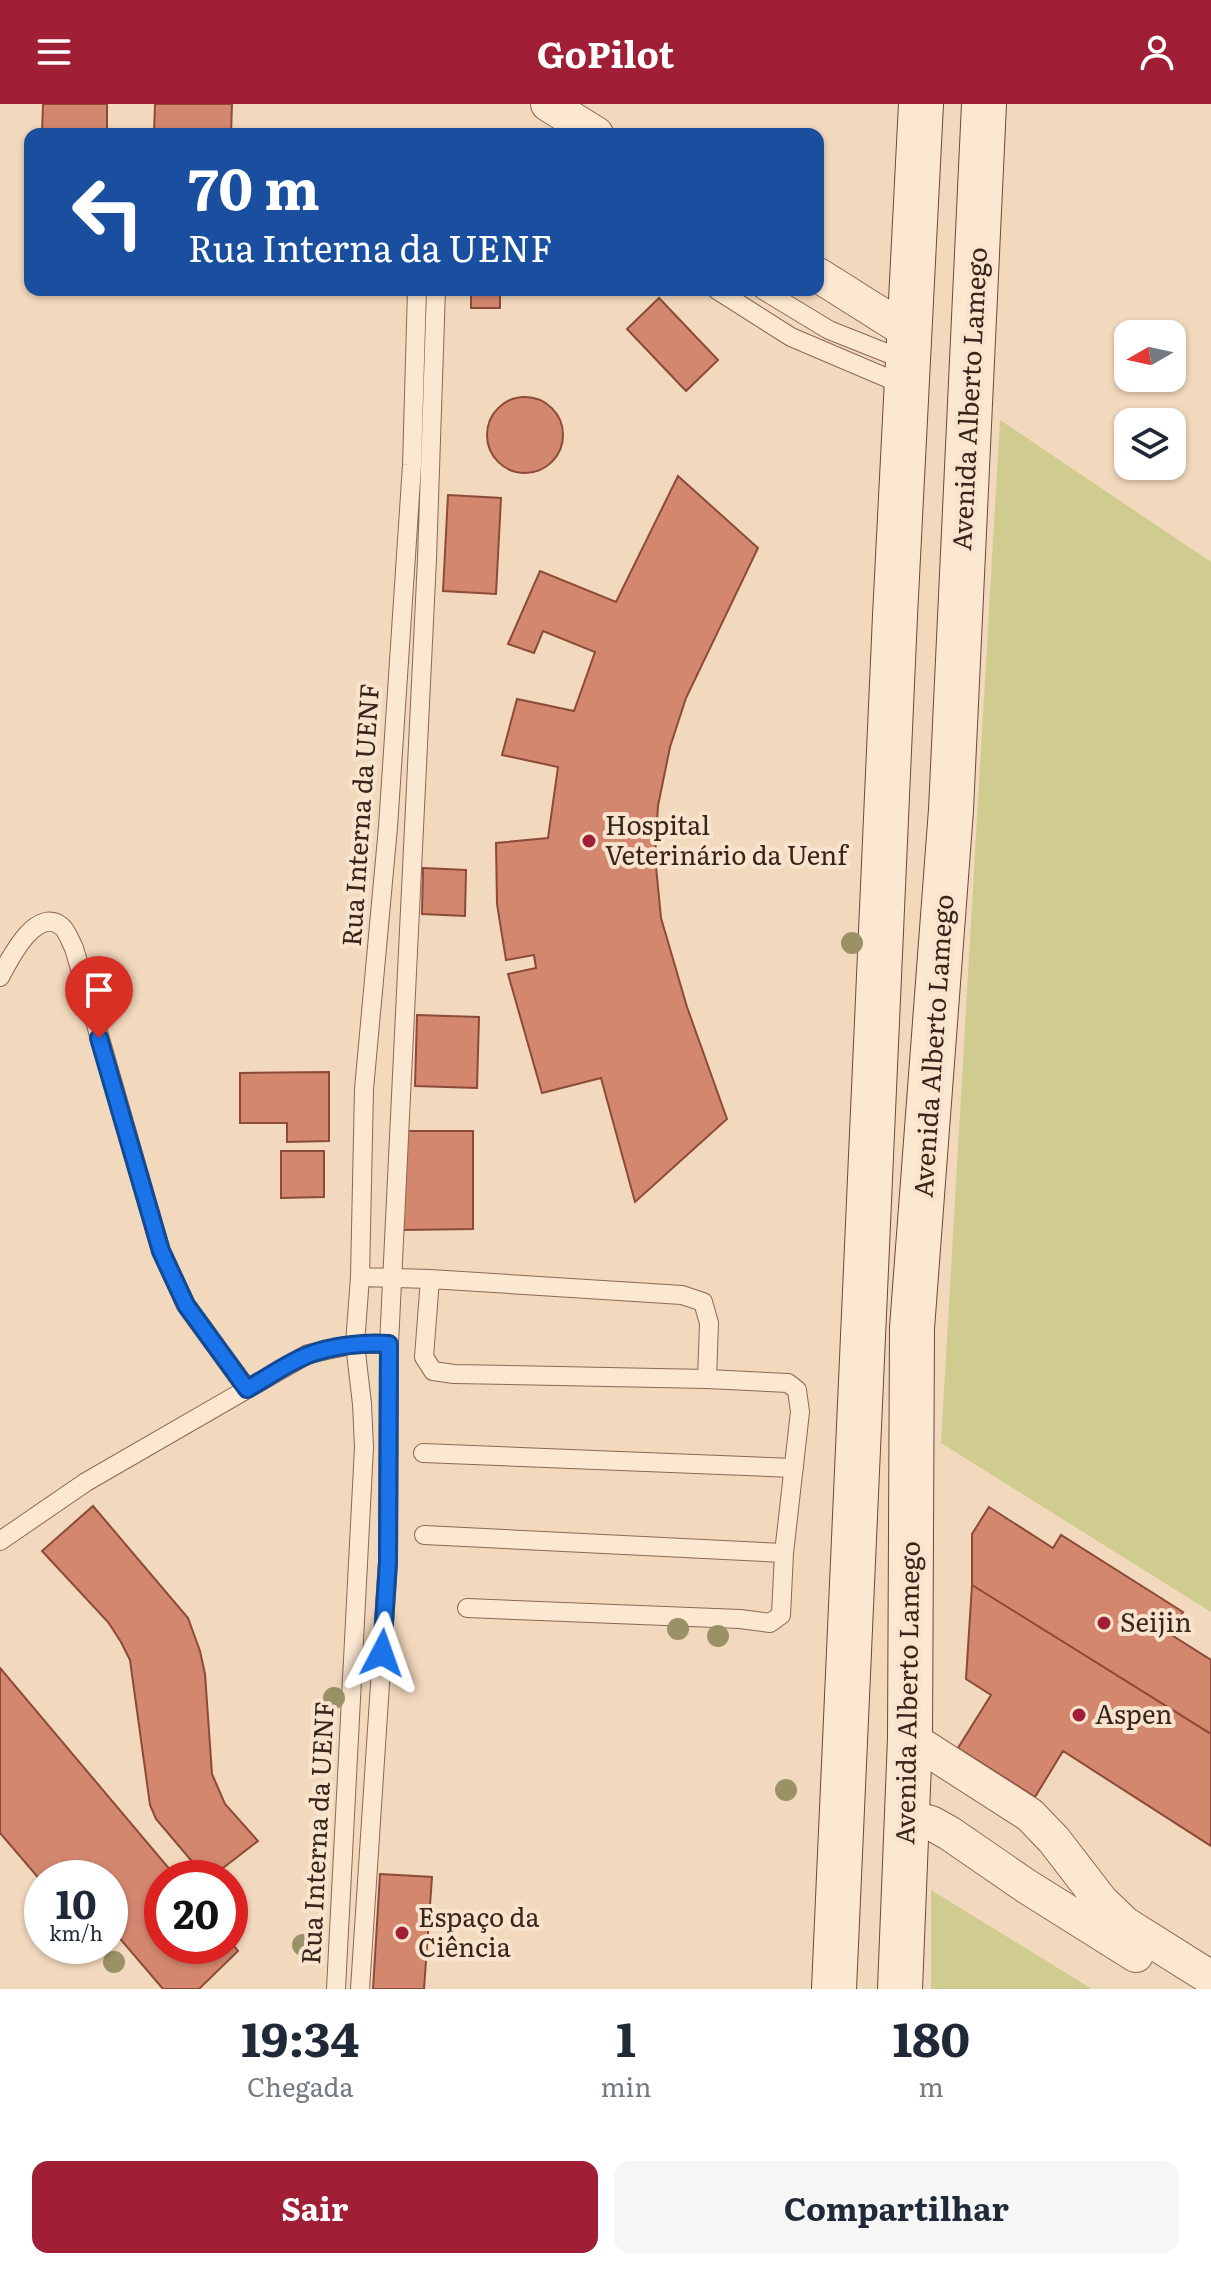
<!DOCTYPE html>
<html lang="pt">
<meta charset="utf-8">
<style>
body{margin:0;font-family:Literata,serif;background:#f6f6f7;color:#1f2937;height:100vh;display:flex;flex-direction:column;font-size:30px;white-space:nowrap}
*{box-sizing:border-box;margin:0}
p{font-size:26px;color:#747a83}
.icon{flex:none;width:44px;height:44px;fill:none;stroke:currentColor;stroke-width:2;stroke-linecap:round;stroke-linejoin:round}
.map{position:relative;height:1885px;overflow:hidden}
.drawer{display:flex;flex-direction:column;background:#fff;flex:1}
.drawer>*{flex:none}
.hud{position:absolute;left:24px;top:24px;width:800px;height:168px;border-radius:16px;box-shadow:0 2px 6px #0004;background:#1a4fa0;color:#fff;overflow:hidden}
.needle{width:52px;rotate:261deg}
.buttons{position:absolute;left:1114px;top:216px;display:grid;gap:16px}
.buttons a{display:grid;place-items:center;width:72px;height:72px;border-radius:16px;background:#fff;box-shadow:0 2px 6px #0004;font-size:40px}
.speed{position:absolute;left:24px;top:1756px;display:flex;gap:16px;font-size:40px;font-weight:700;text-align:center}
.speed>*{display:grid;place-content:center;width:104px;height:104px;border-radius:50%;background:#fff;box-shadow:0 2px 6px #0004;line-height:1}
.speed small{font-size:20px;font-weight:400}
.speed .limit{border:12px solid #d22;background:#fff;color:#111}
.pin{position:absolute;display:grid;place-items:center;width:68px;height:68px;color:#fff;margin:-82px -34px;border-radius:50% 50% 50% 0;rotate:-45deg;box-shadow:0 0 8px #0007}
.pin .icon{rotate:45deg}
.me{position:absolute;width:88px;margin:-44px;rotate:4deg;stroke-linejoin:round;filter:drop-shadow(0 0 6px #0008)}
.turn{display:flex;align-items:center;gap:28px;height:168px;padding:0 32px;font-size:36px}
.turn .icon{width:104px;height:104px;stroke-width:2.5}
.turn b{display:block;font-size:56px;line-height:68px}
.eta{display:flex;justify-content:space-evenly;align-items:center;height:136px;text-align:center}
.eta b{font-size:48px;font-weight:700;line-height:56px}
.primary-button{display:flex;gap:16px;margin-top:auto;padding:16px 32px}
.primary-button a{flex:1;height:92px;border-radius:16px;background:#a01f37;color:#fff;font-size:32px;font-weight:700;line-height:92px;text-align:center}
.primary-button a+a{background:#f6f6f7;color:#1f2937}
header{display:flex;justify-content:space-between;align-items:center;height:104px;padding:0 32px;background:#a01f37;color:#fff;font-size:36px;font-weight:700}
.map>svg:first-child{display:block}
</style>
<header><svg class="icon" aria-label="menu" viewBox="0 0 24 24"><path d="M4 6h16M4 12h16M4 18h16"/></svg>GoPilot<svg class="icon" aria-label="person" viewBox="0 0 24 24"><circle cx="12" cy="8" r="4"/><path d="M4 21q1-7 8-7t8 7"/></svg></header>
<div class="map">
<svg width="1211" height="1885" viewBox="0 0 1211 1885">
<rect width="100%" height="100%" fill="#f2d8bd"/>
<path fill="#d0cc90" d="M1000,316l211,142v1050l-270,-169z
M931,1786l161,99h-161z"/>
<path fill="#d4876f" stroke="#8c4a38" stroke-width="2" d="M43,0h64v30h-65z
M155,0h77l-1,30h-77z
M471,186h29v18h-29z
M659,194l59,62 -32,31 -59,-62z
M487 331a38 38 0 1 1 76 0a38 38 0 1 1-76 0Z
M678,372l80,72 -72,150 -16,49 -12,59 -3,50 6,62 26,89 40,112 -92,83 -34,-124 -59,15 -34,-119 28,-6 -2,-13 -28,5 -9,-56 -1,-61 52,-5 10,-71 -56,-12 15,-56 57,12 21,-59 -52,-21 -9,22 -26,-9 32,-73 76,31z
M448,391l53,3 -5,96 -53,-3z
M423,764l43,2 -1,46 -43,-2z
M417,911l62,2 -2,71 -62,-2z
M329,968v69l-42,1v-19h-47v-50z
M402,1027h71v98l-70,1z
M281,1047h43v46l-43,1z
M93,1402l95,112 12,33 5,23 7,100 13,30 33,37 -48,37h-4l-50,-59 -6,-14 -20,-145 -9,-18 -13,-20 -66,-71z
M989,1403l64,41 8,-13 122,77 -13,22 41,26v74l-239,-149v-51z
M972,1481l239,149v112l-148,-95 -28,46 -77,-49 33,-53 -25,-16z
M0,1564l177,210h-15v68h68v-5l8,10 -39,38h-36l-53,-62v-49h-68v4l-42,-49z
M380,1770l52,3 -8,112h-51z"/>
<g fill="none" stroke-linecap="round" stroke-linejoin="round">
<defs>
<path id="service" d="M717,186l74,47 115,49
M763,186l66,40 78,31
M0,873c9,-16 35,-71 61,-51 6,4 9,15 13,22l87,303 25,54 61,84
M360,1173l70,2 252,16 21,7 6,21 -2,56 -253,-5 -21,-3 -9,-14 6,-78
M389,1240l38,-785 9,-269
M423,1349l371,15
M424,1431l360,18
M0,1437l86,-59 222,-128 47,-10h34l-1,218 -28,427
M467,1504l273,11 30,4 11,-8 3,-62 16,-141 -3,-22 -9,-7 -81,-4
M336,1885l28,-542 -2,-43 -7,-60 5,-67 4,-188 24,-262 24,-362 5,-175"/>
<path id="minor" d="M548,0l48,30
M818,171l92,58
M910,1634l120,77 24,25 47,61 24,23 86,54
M906,1712l25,7 18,10 77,53 110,69"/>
<path id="secondary" d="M834,1885l61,-1373 26,-512
M900,1885l10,-251 2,-410 39,-518 33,-706"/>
</defs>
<use href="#service" stroke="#8b6854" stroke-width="20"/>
<use href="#minor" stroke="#8b6854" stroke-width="36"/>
<use href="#secondary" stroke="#6d4938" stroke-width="46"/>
<use href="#service" stroke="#fce7d0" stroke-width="18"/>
<use href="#minor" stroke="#fce7d0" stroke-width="34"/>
<use href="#secondary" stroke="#fce7d0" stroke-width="44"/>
</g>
<g fill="#9b9166">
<circle cx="852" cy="839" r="11"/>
<circle cx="678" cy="1525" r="11"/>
<circle cx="718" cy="1532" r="11"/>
<circle cx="334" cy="1594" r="11"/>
<circle cx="786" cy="1686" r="11"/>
<circle cx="303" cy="1841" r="11"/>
<circle cx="114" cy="1858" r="11"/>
</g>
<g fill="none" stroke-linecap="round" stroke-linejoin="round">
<defs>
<path id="route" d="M99,934l62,213 25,54 61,84c20,-11 40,-26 61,-34 23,-9 56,-13 81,-11l-1,218 -6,91"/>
</defs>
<use href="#route" stroke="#114b97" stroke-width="20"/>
<use href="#route" stroke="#1a73e8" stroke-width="14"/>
</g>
<g fill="#a01f37" stroke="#f8e4cd" stroke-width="3">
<circle cx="589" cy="737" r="8"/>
<circle cx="1104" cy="1519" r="8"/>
<circle cx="1079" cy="1611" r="8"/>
<circle cx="402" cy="1829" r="8"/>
</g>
<g text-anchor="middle" stroke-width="8" stroke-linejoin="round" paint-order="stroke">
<g font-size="26" fill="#39241a" stroke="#f8e4cd">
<text transform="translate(970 295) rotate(-87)" y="9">Avenida Alberto Lamego</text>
<text transform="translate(361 711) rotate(-86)" y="9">Rua Interna da UENF</text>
<text transform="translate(934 942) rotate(-86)" y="9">Avenida Alberto Lamego</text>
<text transform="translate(908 1589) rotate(-89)" y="9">Avenida Alberto Lamego</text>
<text transform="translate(318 1729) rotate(-87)" y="9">Rua Interna da UENF</text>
</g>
<g font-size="26" fill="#39241a" stroke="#f8e4cd" text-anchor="start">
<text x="605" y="731">Hospital<tspan x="605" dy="30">Veterinário da Uenf</tspan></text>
<text x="1120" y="1528">Seijin</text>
<text x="1095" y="1620">Aspen</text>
<text x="418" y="1823">Espaço da<tspan x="418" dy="30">Ciência</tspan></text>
</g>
</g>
</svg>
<div class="buttons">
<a><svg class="needle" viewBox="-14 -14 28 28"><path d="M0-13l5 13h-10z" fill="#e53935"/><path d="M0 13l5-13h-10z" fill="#747a83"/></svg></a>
<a><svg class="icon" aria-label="layers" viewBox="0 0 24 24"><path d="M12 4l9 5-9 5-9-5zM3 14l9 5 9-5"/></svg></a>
</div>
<div class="speed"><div>10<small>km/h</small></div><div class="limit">20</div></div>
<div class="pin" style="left:99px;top:934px;background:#d93025"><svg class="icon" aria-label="arrive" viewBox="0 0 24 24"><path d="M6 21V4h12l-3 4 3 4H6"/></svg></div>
<svg class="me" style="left:382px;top:1549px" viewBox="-20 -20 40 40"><path d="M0-17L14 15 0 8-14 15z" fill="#1a73e8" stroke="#fff" stroke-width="4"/></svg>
<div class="hud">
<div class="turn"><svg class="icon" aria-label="left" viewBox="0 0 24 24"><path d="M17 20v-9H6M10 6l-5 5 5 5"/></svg><div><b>70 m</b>Rua Interna da UENF</div></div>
</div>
</div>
<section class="drawer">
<div class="eta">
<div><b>19:34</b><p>Chegada</p></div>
<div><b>1</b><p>min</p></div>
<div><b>180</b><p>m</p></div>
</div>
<div class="primary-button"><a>Sair</a><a>Compartilhar</a></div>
</section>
